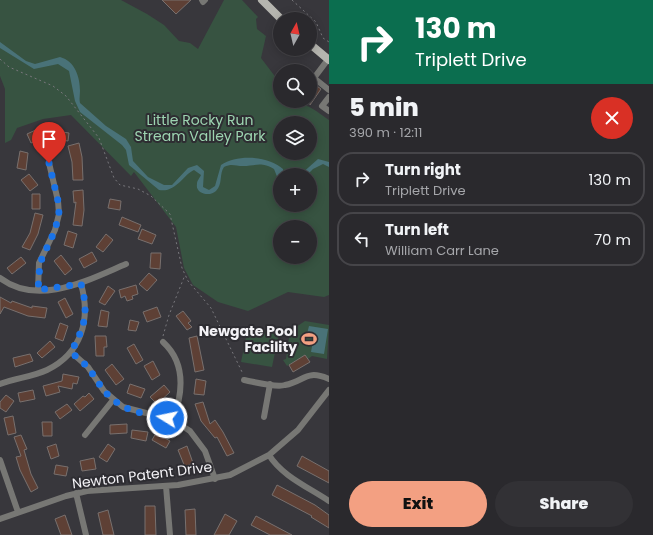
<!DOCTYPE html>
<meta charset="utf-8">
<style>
body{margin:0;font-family:Poppins,sans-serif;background:#323135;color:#f1f3f6;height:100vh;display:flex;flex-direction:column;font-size:15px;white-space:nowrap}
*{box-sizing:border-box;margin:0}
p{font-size:13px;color:#a5a6aa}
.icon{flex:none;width:22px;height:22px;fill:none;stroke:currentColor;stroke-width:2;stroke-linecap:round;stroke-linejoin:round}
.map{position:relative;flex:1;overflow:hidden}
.panel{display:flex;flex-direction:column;background:#2a292d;width:324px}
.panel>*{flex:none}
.guide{background:#0b6e4f;color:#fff;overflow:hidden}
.needle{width:26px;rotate:8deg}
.controls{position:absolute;left:273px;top:12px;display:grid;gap:8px}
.controls a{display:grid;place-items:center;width:44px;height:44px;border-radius:50%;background:#2a292d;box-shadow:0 2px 10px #0003,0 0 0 1px #464549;font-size:20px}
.pin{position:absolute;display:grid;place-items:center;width:34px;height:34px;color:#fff;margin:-41px -17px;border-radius:50% 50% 50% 0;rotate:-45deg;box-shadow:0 0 4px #0007}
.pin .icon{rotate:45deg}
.me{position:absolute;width:44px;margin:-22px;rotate:280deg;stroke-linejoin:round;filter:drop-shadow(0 0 3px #0008)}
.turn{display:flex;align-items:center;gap:14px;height:84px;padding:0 20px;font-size:18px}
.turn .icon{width:52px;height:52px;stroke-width:2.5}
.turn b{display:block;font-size:28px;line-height:34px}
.round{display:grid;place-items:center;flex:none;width:42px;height:42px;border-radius:21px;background:#323135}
.headline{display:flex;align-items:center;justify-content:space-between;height:68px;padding:0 20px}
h1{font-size:24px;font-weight:800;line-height:30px}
.action{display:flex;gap:8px;margin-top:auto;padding:8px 20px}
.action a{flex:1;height:46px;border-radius:24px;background:#f3a082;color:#111;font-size:16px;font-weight:800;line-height:46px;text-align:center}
.action a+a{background:#323135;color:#f1f3f6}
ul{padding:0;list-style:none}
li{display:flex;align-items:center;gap:12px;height:54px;margin:0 8px 6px;padding:0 12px;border:2px solid #464549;border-radius:16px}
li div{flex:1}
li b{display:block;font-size:15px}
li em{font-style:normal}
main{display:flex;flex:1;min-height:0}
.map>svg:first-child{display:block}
</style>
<main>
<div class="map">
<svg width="329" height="535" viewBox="0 0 329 535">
<rect width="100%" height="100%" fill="#38373c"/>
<path fill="#375341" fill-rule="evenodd" d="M0,0h121l26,14 17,11 15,16 11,2 8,6 26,-49h18l16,17 -2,2 1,10 9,7 -5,22 19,25v18c23,0 31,6 49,19v175l-5,2 -36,-5 -40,19 -30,-9 -25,-17 -9,-17 -8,-41 -42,-55 -3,4 -60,-61 -28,4 -26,9 -6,12 -6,3v-54l-5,-13zM280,123h30v30h-30zM280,175h30v30h-30zM280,227h30v30h-30z
M305,321l24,4 -2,34 -15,-3 -4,3 -3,-4 -18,11 -4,-6 3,-1 4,-28z
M248,327l31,6 -7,34 -31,-5z"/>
<path fill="#497278" d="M0,42l26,19 9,3 25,-7c15,4 20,20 20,34 0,4 -1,8 0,12l26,23 20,13 5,8 2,14 15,16 16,8h8l16,-17 9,-3 7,6 -1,16 6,3 6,-4 6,-21c17,-11 47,-9 62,4l1,6h-4v9l-6,-15c-13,-8 -19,-3 -31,-3 -8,0 -11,-3 -19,1 -5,7 -1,17 -8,24 -6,6 -21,3 -19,-7 0,-4 3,-6 4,-9l-7,-5c-11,5 -18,23 -35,20l-30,-25 -3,-15 -4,-5 -42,-33 -5,-11 -6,-30 -11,-7 -24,5 -34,-21z
M318,159l11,3v5l-6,-3 -10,5 -6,6h-7z
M309,326l19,3 -4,25 -13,-2 3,-17 -7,-1z"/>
<path fill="#5e4035" stroke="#78706e" d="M162,0h29l-15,14z
M310,81l11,8 -11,16z
M40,128l5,9 -14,6 -4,-9z
M50,130l19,3 -1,8 -19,-3z
M79,143l3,14 1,23h-10l-1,-18 -4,-16z
M20,151l8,2 -2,17 -9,-2z
M29,174l9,11 -8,6 -9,-11z
M83,190l1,20 -2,16 -9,-1 3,-23 -2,1 -1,-12z
M32,194h8v15h-8z
M110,199l11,2 -1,9 -12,-2z
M35,213l8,2 -5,19 -8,16 -8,-3 8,-14z
M122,217l19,8 -3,7 -19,-7z
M142,229l14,6 -4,9 -14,-5z
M68,231l9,3 -4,14 -9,-3z
M106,234l7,6 -10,12 -7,-5z
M92,252l5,9 -13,7 -5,-9z
M151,253h10l-1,16 -10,-1z
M61,255l11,14 -7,6 -11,-14z
M21,257l5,6 -14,11 -5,-6z
M149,273l8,7 -10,11 -8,-7z
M136,285l2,9 -6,2 1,3 -6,2 -2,-5 -4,2 -2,-8z
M108,286l7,5 -10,14 -6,-3z
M0,297l11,6 1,-2 20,7v-2l15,2 -2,10 -17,-2 -24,-9 -4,7z
M65,298l8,16 -7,4 -8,-16z
M157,307l4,10 -14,5 -4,-10z
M101,310l8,2 -2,15 -9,-1z
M183,311l8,10 -3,2 4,4 -5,3 -11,-14z
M130,320l9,2 -3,9 -8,-1z
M60,323l8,3 -5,15 -8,-3z
M95,336h11l1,11h-3v9h-8z
M197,336l7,34 -9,2 -6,-34z
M50,341l5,6 -13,11 -5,-5z
M134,344l9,16 -7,4 -9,-16z
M30,354l3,7 -18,6 -2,-9z
M305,355l5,7 -17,10 -4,-7z
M153,361l7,14 -8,5 -8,-14z
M112,364l12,15 -8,6 -11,-15z
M63,374l16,3 -2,7 -4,-1 -1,6 -14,-3 2,6 -14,4 -3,-10 19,-5z
M196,379l10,2 -2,14 -10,-1z
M130,384l15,5 -4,9 -14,-5z
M164,385l6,7 -13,12 -7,-7z
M33,390l2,9 -15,3 -2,-9z
M89,393l5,6 -14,12 -6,-7 9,-8 2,1z
M6,395l8,6 -8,11 -6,-4v-6z
M203,402l7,22 5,-4 8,12 11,21 -7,3 -10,-19 -2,1 -14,-17 -6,-17z
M67,404l5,6 -12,9 -5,-7z
M13,416l3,17 -8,2 -4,-17z
M42,422h10v14h-9z
M127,424v9l-17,1v-9z
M132,430l16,2 -2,9 -15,-3z
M156,433l14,8 -4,7 -14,-8z
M21,435l6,14 -3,1 7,24 7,14 -7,4 -11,-22 -4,-13 5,-1 -7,-19z
M56,444l3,12 -8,3 -4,-12z
M108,444l7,5 -8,13 -8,-5z
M187,446l6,17 -8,4 -7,-17z
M302,456l27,15v12l-32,-17z
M94,458l2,11 -14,2 -2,-10z
M56,465l12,2 -2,9 -12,-2z
M277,485l38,20 14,10v13l-18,-11 1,-1 -40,-21z
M145,506h10l1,29h-11z
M195,509l1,26h-10l-1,-25z
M108,510l6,25h-11l-5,-22z
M225,514l12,7 -8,14h-15z
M65,515l7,20h-11l-6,-16z
M256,516l36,19h-22l-19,-10z"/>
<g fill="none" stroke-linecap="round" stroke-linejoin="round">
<path stroke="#78777c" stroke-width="1" stroke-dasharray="2 3" stroke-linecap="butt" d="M292,0l24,22 7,16 6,4
M0,59l9,8 44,19 13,10 33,42 15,40 6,7 18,4 13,7 19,18 12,54 6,13 23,27 32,66
M163,336l6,-21 16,-40"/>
<path stroke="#777774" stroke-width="6" d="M202,0l1,2 2,-2
M329,58l-15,20 15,12
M329,97l-7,9 7,5
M0,278c38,29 88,2 126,-14
M38,290l1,-27 16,-33 4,-16 -1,-13 -9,-38
M163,342c23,21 20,51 10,78
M71,352l17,15 16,24 19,16 50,13 17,11 15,20 10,28
M244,380c11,2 32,8 41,5 20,-4 21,-16 44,-6
M0,384c15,-6 32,-7 47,-14 35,-17 44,-51 34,-86
M264,417l6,-33
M85,435l28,-35
M269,455c13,21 39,32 60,46
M0,460l18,52
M166,486l4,49
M76,493l10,42
M0,519l66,-23 21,-5 91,-6 52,-10 39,-20 29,-25 31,-40"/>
<path stroke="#b5b5af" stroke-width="8" d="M262,0l19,19
M310,44l19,16"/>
</g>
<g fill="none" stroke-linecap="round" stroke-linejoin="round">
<path stroke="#1a73e8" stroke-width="7" stroke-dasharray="0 12.6" d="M49,163l9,38 1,13 -4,16 -15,33 -2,27 43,-6c8,29 4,42 -10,68l17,15 16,24 9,9 19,11 35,7"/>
</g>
<defs>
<symbol id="stadium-bare" viewBox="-9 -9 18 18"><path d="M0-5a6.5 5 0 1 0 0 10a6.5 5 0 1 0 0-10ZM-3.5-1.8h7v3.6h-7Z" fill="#f3a082" stroke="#2e2d32" stroke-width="2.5" paint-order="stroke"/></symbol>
</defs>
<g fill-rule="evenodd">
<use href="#stadium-bare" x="298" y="328" width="22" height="22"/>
</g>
<g text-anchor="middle" stroke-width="4" stroke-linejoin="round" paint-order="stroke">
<g font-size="14" fill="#9dd5b1" stroke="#2e2d32">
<text x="200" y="125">Little Rocky Run<tspan x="200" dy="16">Stream Valley Park</tspan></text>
</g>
<g font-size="14" font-weight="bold" fill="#f3f2f6" stroke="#2e2d32" text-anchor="end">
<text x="297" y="336">Newgate Pool<tspan x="297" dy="16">Facility</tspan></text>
</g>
<g font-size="14" fill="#f3f2f6" stroke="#2e2d32">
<text transform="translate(142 475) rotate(-7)" y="5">Newton Patent Drive</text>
</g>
</g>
</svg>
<div class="controls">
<a><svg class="needle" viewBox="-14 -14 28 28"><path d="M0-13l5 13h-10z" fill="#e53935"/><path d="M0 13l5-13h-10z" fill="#a5a6aa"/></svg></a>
<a><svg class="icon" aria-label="search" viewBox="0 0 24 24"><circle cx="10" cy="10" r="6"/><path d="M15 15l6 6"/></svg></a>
<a><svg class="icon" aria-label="layers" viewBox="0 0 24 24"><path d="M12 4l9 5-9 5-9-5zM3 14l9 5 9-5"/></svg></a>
<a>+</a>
<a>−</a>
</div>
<div class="pin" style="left:49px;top:163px;background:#d93025"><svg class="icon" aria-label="arrive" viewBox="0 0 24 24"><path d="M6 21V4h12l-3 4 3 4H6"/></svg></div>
<svg class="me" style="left:167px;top:418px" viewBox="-20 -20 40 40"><circle r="17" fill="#1a73e8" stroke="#fff" stroke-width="3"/><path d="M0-11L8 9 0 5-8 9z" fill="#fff"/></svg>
</div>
<section class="panel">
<div class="guide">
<div class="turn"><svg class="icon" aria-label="right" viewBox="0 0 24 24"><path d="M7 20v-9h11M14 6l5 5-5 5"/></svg><div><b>130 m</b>Triplett Drive</div></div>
</div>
<div class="headline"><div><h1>5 min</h1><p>390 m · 12:11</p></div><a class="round" style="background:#d93025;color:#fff"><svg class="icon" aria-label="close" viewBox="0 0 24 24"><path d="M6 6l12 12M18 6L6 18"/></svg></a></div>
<ul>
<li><svg class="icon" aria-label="right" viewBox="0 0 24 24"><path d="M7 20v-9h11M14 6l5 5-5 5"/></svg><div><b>Turn right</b><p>Triplett Drive</p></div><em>130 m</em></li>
<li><svg class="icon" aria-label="left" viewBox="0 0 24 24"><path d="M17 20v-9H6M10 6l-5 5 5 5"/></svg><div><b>Turn left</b><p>William Carr Lane</p></div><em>70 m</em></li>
</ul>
<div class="action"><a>Exit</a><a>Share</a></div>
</section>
</main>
